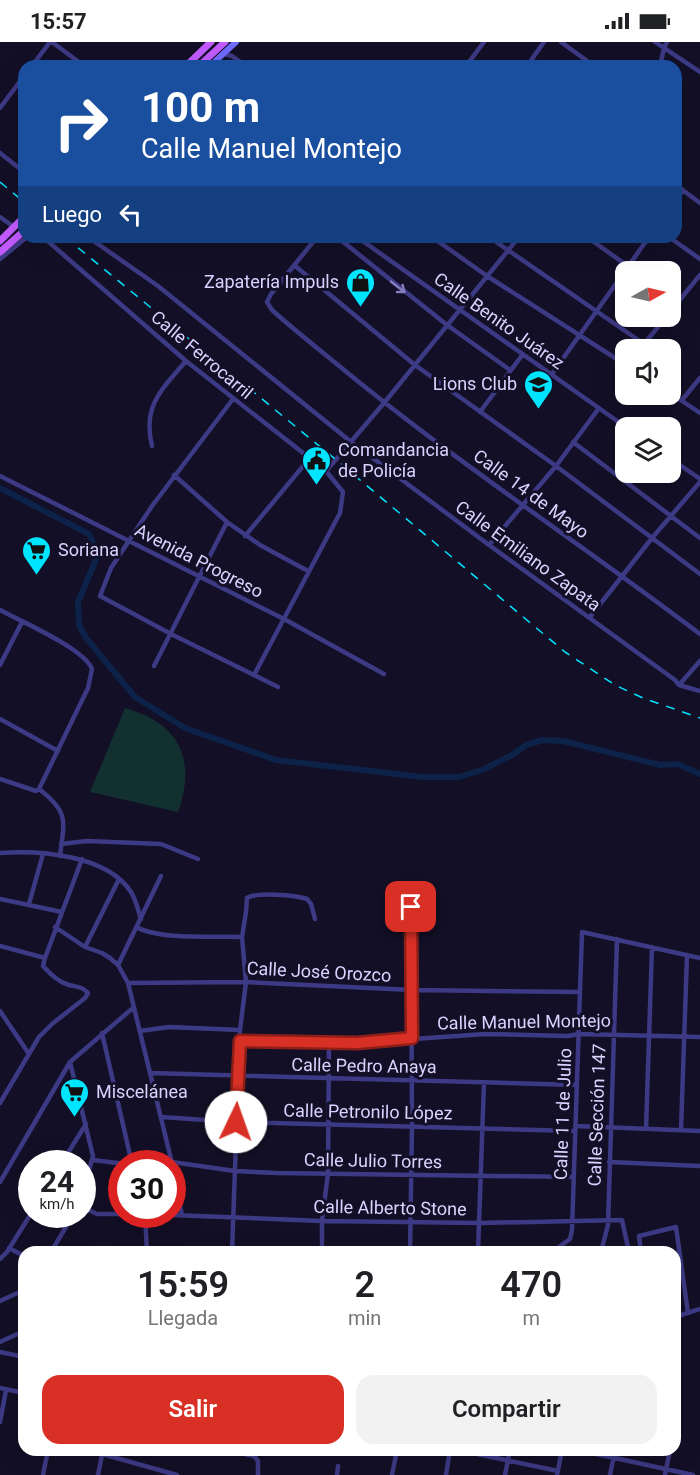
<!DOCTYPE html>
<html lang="es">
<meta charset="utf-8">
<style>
body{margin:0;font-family:Roboto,sans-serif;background:#f2f2f2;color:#202124;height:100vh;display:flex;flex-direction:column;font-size:22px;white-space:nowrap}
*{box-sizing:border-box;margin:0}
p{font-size:20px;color:#757577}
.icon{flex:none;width:33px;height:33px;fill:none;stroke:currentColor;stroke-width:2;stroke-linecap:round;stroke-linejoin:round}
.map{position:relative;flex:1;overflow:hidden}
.side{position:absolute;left:18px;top:1204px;width:663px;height:210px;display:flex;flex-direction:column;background:#fff;border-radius:18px;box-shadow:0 6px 24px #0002}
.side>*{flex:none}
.banner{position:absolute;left:18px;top:18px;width:664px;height:183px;border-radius:18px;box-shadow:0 6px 24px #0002;background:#1a4fa0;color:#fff;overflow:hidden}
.needle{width:39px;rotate:82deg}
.buttons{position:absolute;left:615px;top:219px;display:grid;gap:12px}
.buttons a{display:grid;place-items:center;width:66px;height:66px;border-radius:12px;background:#fff;box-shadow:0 6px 24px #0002;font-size:30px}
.speed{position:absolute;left:18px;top:1108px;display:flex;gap:12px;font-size:30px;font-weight:700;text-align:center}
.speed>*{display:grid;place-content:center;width:78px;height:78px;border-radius:50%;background:#fff;box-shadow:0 6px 24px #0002;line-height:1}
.speed small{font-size:15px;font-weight:400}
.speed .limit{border:9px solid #d22;background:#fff;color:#111}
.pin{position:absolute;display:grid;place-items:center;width:51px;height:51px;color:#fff;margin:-26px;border-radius:12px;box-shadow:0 3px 9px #0006}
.me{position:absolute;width:66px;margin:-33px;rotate:3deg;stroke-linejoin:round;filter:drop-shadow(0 0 4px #0008)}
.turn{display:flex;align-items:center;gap:21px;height:126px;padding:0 24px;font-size:27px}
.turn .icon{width:78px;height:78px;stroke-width:2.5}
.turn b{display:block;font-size:42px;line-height:51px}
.then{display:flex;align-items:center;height:57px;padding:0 24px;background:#0003;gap:12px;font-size:22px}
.eta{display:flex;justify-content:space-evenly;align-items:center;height:102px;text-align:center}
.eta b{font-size:36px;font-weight:600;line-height:42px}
.action{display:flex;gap:12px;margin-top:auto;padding:12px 24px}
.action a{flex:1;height:69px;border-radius:18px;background:#d93025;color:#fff;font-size:24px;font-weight:600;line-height:69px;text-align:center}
.action a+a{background:#f2f2f2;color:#202124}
.status{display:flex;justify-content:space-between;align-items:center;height:42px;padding:0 30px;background:#fff;direction:ltr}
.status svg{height:16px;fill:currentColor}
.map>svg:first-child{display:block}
</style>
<div class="status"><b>15:57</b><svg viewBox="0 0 49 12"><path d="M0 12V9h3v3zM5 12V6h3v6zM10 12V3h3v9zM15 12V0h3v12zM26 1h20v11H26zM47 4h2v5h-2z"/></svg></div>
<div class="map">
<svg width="700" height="1433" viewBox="0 0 700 1433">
<rect width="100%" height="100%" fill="#130f26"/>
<path fill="#12302f" d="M125,666c54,15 72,51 53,104l-88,-20z"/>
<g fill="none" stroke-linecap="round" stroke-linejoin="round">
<path stroke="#0c2248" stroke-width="6" d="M0,446l89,46 9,21 -20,47 1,23 7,13 49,59 50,31 91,32 147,17h36l23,-7 30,-15 14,-10 17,-5 20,1 97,24 18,-1 22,10"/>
<path stroke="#3d3a85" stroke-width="4.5" d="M52,0l32,24
M561,0l33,24
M655,0l45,30
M224,12l8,2 14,10
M32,24l18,-24
M466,24l18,-24
M527,24l17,-24
M660,24l4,-18 3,-6
M0,66l24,-32
M0,111l24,19
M676,143l24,18
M676,157l7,-9
M0,175l14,10
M43,195l143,124 140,110 17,21 -3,21 -86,162
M88,195l70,49 192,155 139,104 186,135 4,5 21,6
M317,195l-46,57 -4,8 5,8c21,19 44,37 66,55 116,96 242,178 362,269
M337,195l110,88 63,45
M357,195l270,191
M432,195l55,39 139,89
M489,195l155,107
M587,195l49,35
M669,195l31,22
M0,217l27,-22
M294,223l121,100 141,101 144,108
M670,254l9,6
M670,270l30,-37
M642,308l2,-6 23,-28
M552,332l97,-137
M670,351l30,20
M233,357l-81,107 -41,62 -11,28 71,38 107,53
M682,358l18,-22
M480,370l43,-58
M573,400l127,96
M152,404c-10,-40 10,-57 34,-85
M670,416l30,21
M326,429l58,-68 135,-166
M174,433l53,47 33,23 48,26
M0,434l284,143 100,55
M245,494l64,-77
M489,503l67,-79 43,-58
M0,568c20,11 85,39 92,59l-4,19 -49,101
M590,575l62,-79 48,-56
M0,623l22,-43
M154,624l73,-144
M679,643l21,-24
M0,677l58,32
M0,737l36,12 3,-2
M39,747c31,24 25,32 21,67
M61,802l26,-3 74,3 37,15
M0,811c40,-3 107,2 131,39 5,8 7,18 10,27
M0,857l62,13
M29,862l14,-50
M55,885l30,20 17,6 8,5 8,7 10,18 44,180
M136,885c24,13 78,9 106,10
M0,904l45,12 -2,8c7,8 15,16 26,19 7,2 13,1 19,8l-3,5 -33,26 -13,13 -39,66
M85,905l34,-68
M45,916l37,-99
M118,923l43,-89
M128,941l118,-1 166,8 168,2
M0,969l29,43
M140,989l29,-4 71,3
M102,991l30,131
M240,999l117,2 128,-9 83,2 11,-2 121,3
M70,1020l23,94 -11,39
M150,1031l427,12
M161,1075l75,5 339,9
M576,1084l124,5
M646,1087l6,-182
M681,1088l6,-175
M93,1118l32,4
M172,1120l63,9 42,2 297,4
M609,1120l91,4
M61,1122l25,-40
M172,1124l10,49
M0,1140l70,-120 64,-55
M82,1165l15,7h25
M145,1173l2,37
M172,1173l150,6 158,2 142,-3 7,32
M9,1206l15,8
M51,1210l22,-37
M232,1210l8,-222 6,-48 -4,-45 4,-25 1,-14c10,-6 48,-3 60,1l4,5 4,15
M322,1210v-31l6,-48 1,-131
M410,1210l2,-125 -1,-220
M478,1210l6,-170
M552,1210l18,-13 2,-9 10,-298 118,26
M601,1210l7,-27 9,-286
M641,1210l-2,-16 37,-9 12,86
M0,1217l7,-7 25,-40
M0,1259l24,-11
M675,1275l25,-8
M0,1300l24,-11
M0,1310l24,5
M0,1346l24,5
M0,1380l6,-32
M675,1383l1,-3
M226,1408l28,6 4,5v14
M458,1408l100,21
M578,1408l115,25
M102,1412l75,21
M43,1433l5,-25
M98,1433l5,-25
M337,1433l1,-9
M392,1433l5,-25
M446,1433l4,-25
M505,1433l5,-25
M557,1433l5,-25
M610,1433l5,-25
M665,1433l5,-25"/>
<path stroke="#6f6bff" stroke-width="6" d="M210,24l26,-24"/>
<path stroke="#c25bff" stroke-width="7" d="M186,24l25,-24
M199,24l26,-24
M0,199l24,-24
M0,210l24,-21"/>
<path stroke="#00e5ff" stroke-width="1.5" stroke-dasharray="9 8" stroke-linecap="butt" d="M0,140l24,20
M65,195l270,222 230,193 50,33 28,13 57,20"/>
</g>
<defs><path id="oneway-shaft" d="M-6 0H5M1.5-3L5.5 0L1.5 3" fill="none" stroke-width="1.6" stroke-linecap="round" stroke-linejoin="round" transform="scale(1.5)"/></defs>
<use stroke="#837fbc" href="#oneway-shaft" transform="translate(398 245) rotate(38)"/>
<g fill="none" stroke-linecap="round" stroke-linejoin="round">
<defs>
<path id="route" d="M236,1080l4,-81 117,2 55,-5 -1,-131"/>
</defs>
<use href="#route" stroke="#8d1f18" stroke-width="15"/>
<use href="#route" stroke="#d93025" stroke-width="10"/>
</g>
<defs>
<symbol id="shop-pin" viewBox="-11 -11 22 30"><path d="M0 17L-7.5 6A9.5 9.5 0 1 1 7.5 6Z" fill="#00e5ff" stroke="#130f26"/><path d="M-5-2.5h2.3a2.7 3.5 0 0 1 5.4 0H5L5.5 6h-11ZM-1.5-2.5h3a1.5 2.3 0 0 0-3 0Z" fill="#111"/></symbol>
<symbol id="school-pin" viewBox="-11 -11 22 30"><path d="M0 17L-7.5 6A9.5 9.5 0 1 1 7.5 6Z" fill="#00e5ff" stroke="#130f26"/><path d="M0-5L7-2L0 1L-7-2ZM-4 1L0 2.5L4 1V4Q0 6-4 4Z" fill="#111"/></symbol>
<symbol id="civic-pin" viewBox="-11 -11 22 30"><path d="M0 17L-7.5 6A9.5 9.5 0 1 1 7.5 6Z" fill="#00e5ff" stroke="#130f26"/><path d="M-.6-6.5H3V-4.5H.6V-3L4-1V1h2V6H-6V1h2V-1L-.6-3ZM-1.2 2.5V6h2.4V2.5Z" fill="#111"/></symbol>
<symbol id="supermarket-pin" viewBox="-11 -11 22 30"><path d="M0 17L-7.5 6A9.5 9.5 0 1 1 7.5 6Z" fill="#00e5ff" stroke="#130f26"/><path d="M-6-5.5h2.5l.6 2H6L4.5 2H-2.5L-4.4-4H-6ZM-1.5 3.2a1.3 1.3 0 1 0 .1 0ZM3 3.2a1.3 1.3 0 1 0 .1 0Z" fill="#111"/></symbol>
</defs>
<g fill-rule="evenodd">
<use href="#shop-pin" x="344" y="224" width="33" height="45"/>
<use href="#school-pin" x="522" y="326" width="33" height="45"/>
<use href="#civic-pin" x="300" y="402" width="33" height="45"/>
<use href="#supermarket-pin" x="20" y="492" width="33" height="45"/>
<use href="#supermarket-pin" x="58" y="1034" width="33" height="45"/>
</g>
<g text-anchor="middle" stroke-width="6" stroke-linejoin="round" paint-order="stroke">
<g font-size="18" fill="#d9d4ff" stroke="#130f26" text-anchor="start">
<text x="339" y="246" text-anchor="end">Zapatería Impuls</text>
<text x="517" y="348" text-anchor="end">Lions Club</text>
<text x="338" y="414">Comandancia<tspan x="338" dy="21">de Policía</tspan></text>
<text x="58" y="514">Soriana</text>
<text x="96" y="1056">Miscelánea</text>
</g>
<g font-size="18" fill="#d9d4ff" stroke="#130f26">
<text transform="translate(499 279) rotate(35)" y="6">Calle Benito Juárez</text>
<text transform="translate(202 313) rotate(40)" y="6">Calle Ferrocarril</text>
<text transform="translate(531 452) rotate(36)" y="6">Calle 14 de Mayo</text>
<text transform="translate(528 514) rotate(36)" y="6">Calle Emiliano Zapata</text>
<text transform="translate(199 519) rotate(27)" y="6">Avenida Progreso</text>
<text transform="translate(319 930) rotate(3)" y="6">Calle José Orozco</text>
<text transform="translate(524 980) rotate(-1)" y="6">Calle Manuel Montejo</text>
<text transform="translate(364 1024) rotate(1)" y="6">Calle Pedro Anaya</text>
<text transform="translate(368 1070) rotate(1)" y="6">Calle Petronilo López</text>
<text transform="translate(563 1072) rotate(-88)" y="6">Calle 11 de Julio</text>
<text transform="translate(597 1073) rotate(-88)" y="6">Calle Sección 147</text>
<text transform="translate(373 1119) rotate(1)" y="6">Calle Julio Torres</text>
<text transform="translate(390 1166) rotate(1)" y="6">Calle Alberto Stone</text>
</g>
</g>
</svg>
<div class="buttons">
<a><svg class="needle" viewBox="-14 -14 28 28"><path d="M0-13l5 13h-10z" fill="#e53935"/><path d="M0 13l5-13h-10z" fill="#757577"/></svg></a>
<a><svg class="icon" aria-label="sound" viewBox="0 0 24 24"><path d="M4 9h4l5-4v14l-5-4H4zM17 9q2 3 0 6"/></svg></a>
<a><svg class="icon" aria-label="layers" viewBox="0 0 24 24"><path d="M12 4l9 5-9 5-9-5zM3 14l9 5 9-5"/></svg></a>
</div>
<div class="speed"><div>24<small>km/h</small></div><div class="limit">30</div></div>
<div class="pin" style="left:411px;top:865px;background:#d93025"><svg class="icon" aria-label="arrive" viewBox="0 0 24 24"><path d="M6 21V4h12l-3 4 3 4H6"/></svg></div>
<svg class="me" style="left:236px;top:1080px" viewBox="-20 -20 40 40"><circle r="19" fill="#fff"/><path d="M0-13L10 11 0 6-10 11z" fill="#d93025"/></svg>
<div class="banner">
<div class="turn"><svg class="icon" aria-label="right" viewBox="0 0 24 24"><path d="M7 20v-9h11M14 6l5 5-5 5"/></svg><div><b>100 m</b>Calle Manuel Montejo</div></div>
<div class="then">Luego<svg class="icon" aria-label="left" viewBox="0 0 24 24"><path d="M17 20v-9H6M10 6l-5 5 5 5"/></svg></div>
</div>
<section class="side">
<div class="eta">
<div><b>15:59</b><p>Llegada</p></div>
<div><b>2</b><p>min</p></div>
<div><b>470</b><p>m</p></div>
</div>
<div class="action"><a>Salir</a><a>Compartir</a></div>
</section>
</div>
